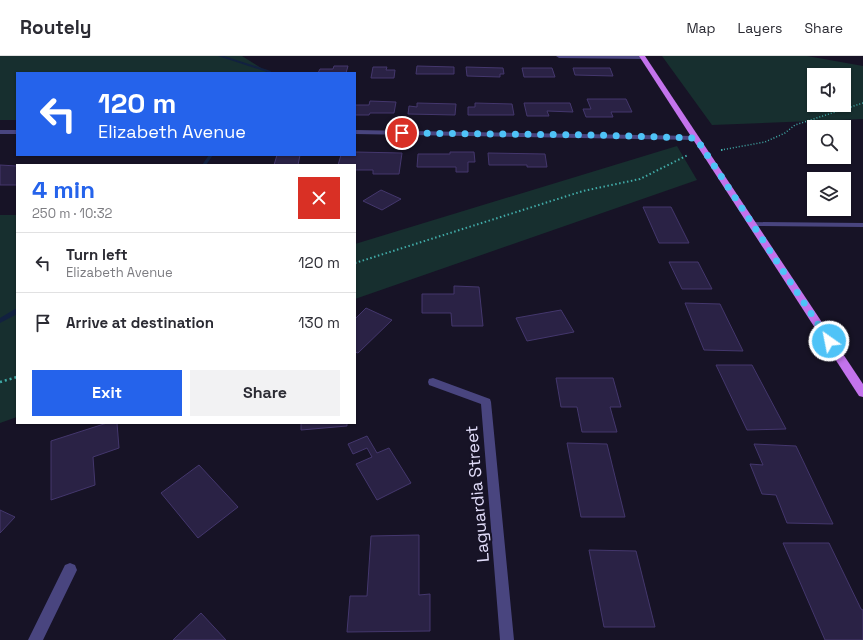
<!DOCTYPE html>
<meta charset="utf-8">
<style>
body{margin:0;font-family:"Space Grotesk",sans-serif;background:#f2f2f3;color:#2b2b33;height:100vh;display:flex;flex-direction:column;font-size:15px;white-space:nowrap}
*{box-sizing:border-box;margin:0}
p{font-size:13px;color:#7c7c81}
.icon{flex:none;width:22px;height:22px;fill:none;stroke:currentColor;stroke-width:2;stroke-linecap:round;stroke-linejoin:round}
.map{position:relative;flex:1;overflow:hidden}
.side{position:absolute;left:16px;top:108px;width:340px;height:260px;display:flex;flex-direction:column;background:#fff;border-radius:0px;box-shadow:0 1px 3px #0004}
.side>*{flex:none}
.top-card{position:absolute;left:16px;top:16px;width:340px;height:84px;border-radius:0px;box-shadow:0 1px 3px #0004;background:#2563eb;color:#fff;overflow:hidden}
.buttons{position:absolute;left:807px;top:12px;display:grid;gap:8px}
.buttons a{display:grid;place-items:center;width:44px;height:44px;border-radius:0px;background:#fff;box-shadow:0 1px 3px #0004;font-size:20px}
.pin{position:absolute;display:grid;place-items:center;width:34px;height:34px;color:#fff;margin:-17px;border:2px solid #fff;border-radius:50%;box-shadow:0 1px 4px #0007}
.me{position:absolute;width:44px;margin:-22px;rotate:327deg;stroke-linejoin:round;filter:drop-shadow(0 0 3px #0008)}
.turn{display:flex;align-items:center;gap:14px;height:84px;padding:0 16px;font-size:18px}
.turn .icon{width:52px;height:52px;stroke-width:2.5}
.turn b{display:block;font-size:28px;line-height:34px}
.round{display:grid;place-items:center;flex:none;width:42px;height:42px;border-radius:0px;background:#f2f2f3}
.headline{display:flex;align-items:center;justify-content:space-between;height:68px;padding:0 16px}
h1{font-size:24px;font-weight:700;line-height:30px;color:#2563eb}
.primary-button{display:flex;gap:8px;margin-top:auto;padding:8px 16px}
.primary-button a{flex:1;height:46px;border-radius:0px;background:#2563eb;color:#fff;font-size:16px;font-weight:700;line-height:46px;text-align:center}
.primary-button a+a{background:#f2f2f3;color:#2b2b33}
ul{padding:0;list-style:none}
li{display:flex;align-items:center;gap:12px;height:60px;padding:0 16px;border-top:1px solid #e1e1e2}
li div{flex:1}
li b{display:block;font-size:15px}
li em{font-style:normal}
header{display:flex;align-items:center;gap:24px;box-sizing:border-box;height:56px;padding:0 20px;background:#fff;border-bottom:1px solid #e1e1e2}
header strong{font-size:19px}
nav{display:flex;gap:22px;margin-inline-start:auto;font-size:14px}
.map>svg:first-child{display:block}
</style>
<header>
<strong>Routely</strong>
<nav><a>Map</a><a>Layers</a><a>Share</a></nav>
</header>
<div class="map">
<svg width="863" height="584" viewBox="0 0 863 584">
<rect width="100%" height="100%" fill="#171326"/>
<path fill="#172f2f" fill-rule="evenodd" d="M0,0h242l27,17h-252v47h-17z
M662,0h145l56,10v53l-151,6zM814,19h30v30h-30z
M677,90l20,34 -342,119v-55z
M0,159h17v202l-17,6z"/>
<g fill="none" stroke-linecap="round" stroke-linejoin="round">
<path fill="#122140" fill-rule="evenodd" d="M218,0h6l47,15 -1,2h-4l1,-1z
M209,99h4l-7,10h-4z
M15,253h2v5l-17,9v-5z"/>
</g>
<path fill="#2a2245" stroke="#44376d" d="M334,10h14l-2,7h-28l2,-4h13z
M417,10l37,1v7h-38z
M373,11h14l-1,3h9l-1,8h-23z
M466,11l37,1 1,6h-4v3l-33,-1z
M522,12h30l3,9h-31z
M573,12h37l3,8 -38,-1z
M587,43h39l6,13h-21l2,5h-27l-3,-8h8z
M370,45l26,1 -2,11h-24l-1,2h-14v-10h14z
M417,47l39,1 -1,11 -47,-1 1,-8 8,1z
M475,47l37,1 2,11h-46v-8h7z
M524,47h46l3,9 -26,-1 2,5h-22z
M355,96l47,1 -3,21h-26v-4h-18v-5h-17l3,-10h14z
M450,96h24l1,10h-7v10h-12v-5h-39l1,-13h32z
M488,97l57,1 2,13h-20v-2h-38z
M277,99h23l-2,10h-24z
M0,109l17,1v19h-17z
M381,134l20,9 -19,11 -19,-9z
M643,151h28l18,36h-30z
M669,206h29l14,27h-30z
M454,230l25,1 4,39h-31l-1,-13h-29v-19h32z
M685,247l35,1 23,47 -39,-1z
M366,252l26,12 -34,33 -3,-1v-33z
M561,254l13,22 -47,9 -11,-23z
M716,309h36l34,64 -39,1z
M556,322h57l8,29h-11l7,25h-35l-5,-25h-16z
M107,367h10l2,25 -26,9 2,28 -44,15v-59z
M301,367h46v3l-46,4z
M367,380l10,17 12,-5 22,35 -34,17 -21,-36 16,-7 -5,-9 -14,6 -5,-10z
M567,387l40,1 18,73h-44z
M754,388l42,2 37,78 -46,-1 -11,-28 -14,-1 -12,-30 13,1z
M199,409l39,42 -40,31 -37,-45z
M0,454l15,7 -15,16z
M419,479v60l11,-1v37l-83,1 3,-36h17l4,-60z
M783,487h46l32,66 2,1v30h-38z
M589,494l47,1 19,76h-51z
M201,557l25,27h-53z"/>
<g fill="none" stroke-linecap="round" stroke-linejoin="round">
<path stroke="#41aba8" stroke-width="1.5" stroke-dasharray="1 2" stroke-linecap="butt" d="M721,94l44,-8 20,-9 10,-8 68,-22"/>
<path stroke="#41aba8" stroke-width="2" stroke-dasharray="1.5 2.5" stroke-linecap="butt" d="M721,94h2
M355,207l228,-72 57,-12 48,-24"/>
<path stroke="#41aba8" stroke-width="2.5" stroke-dasharray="2 3" stroke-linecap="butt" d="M0,326l17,-5"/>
<path fill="#49457f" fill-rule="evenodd" d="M556,0h88l1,1 -3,2 -83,-1z
M0,74h17v4h-17z
M355,74l341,6 3,2 -3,2 -341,-6z
M749,166l114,1v4l-111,-1 -4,-2z
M433,322l57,21 1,3 23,238h-14l-19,-236 -52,-19 -1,-3 1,-3z
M70,507l5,2 2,5 -34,70h-15l37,-75z"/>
<path fill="#c373ec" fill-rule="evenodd" d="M639,0h6l218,328v13l-4,-1z"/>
</g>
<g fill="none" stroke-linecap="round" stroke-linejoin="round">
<path stroke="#4fc3f7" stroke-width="7" stroke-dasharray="0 12.6" d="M402,77l189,2 105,3 133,203"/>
</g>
<g text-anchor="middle" stroke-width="4" stroke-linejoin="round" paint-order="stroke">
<g font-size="17" fill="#e2ddfa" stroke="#171326">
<text transform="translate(477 438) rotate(-95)" y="6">Laguardia Street</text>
</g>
</g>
</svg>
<div class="buttons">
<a><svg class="icon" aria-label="sound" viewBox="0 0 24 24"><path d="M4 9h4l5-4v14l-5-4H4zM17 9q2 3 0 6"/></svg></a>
<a><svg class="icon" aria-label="search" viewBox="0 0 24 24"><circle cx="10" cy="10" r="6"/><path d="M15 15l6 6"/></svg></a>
<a><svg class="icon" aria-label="layers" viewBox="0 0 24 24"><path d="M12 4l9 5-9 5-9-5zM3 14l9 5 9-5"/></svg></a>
</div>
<div class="pin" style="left:402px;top:77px;background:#d93025"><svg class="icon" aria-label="arrive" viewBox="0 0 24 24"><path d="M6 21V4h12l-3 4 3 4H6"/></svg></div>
<svg class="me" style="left:829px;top:285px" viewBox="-20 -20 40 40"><circle r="17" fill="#4fc3f7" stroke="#fff" stroke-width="3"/><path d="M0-11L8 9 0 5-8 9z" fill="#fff"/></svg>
<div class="top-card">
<div class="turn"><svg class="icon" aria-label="left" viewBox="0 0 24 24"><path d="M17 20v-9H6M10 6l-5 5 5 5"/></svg><div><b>120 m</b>Elizabeth Avenue</div></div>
</div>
<section class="side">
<div class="headline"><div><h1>4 min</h1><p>250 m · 10:32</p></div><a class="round" style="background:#d93025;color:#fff"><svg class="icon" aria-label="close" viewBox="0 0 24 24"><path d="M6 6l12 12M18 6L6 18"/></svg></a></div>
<ul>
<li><svg class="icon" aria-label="left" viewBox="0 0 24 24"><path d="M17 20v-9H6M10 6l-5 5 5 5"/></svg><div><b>Turn left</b><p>Elizabeth Avenue</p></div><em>120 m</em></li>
<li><svg class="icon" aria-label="arrive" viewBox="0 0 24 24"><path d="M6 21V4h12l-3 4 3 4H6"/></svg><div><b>Arrive at destination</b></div><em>130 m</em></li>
</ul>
<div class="primary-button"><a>Exit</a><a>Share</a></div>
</section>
</div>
